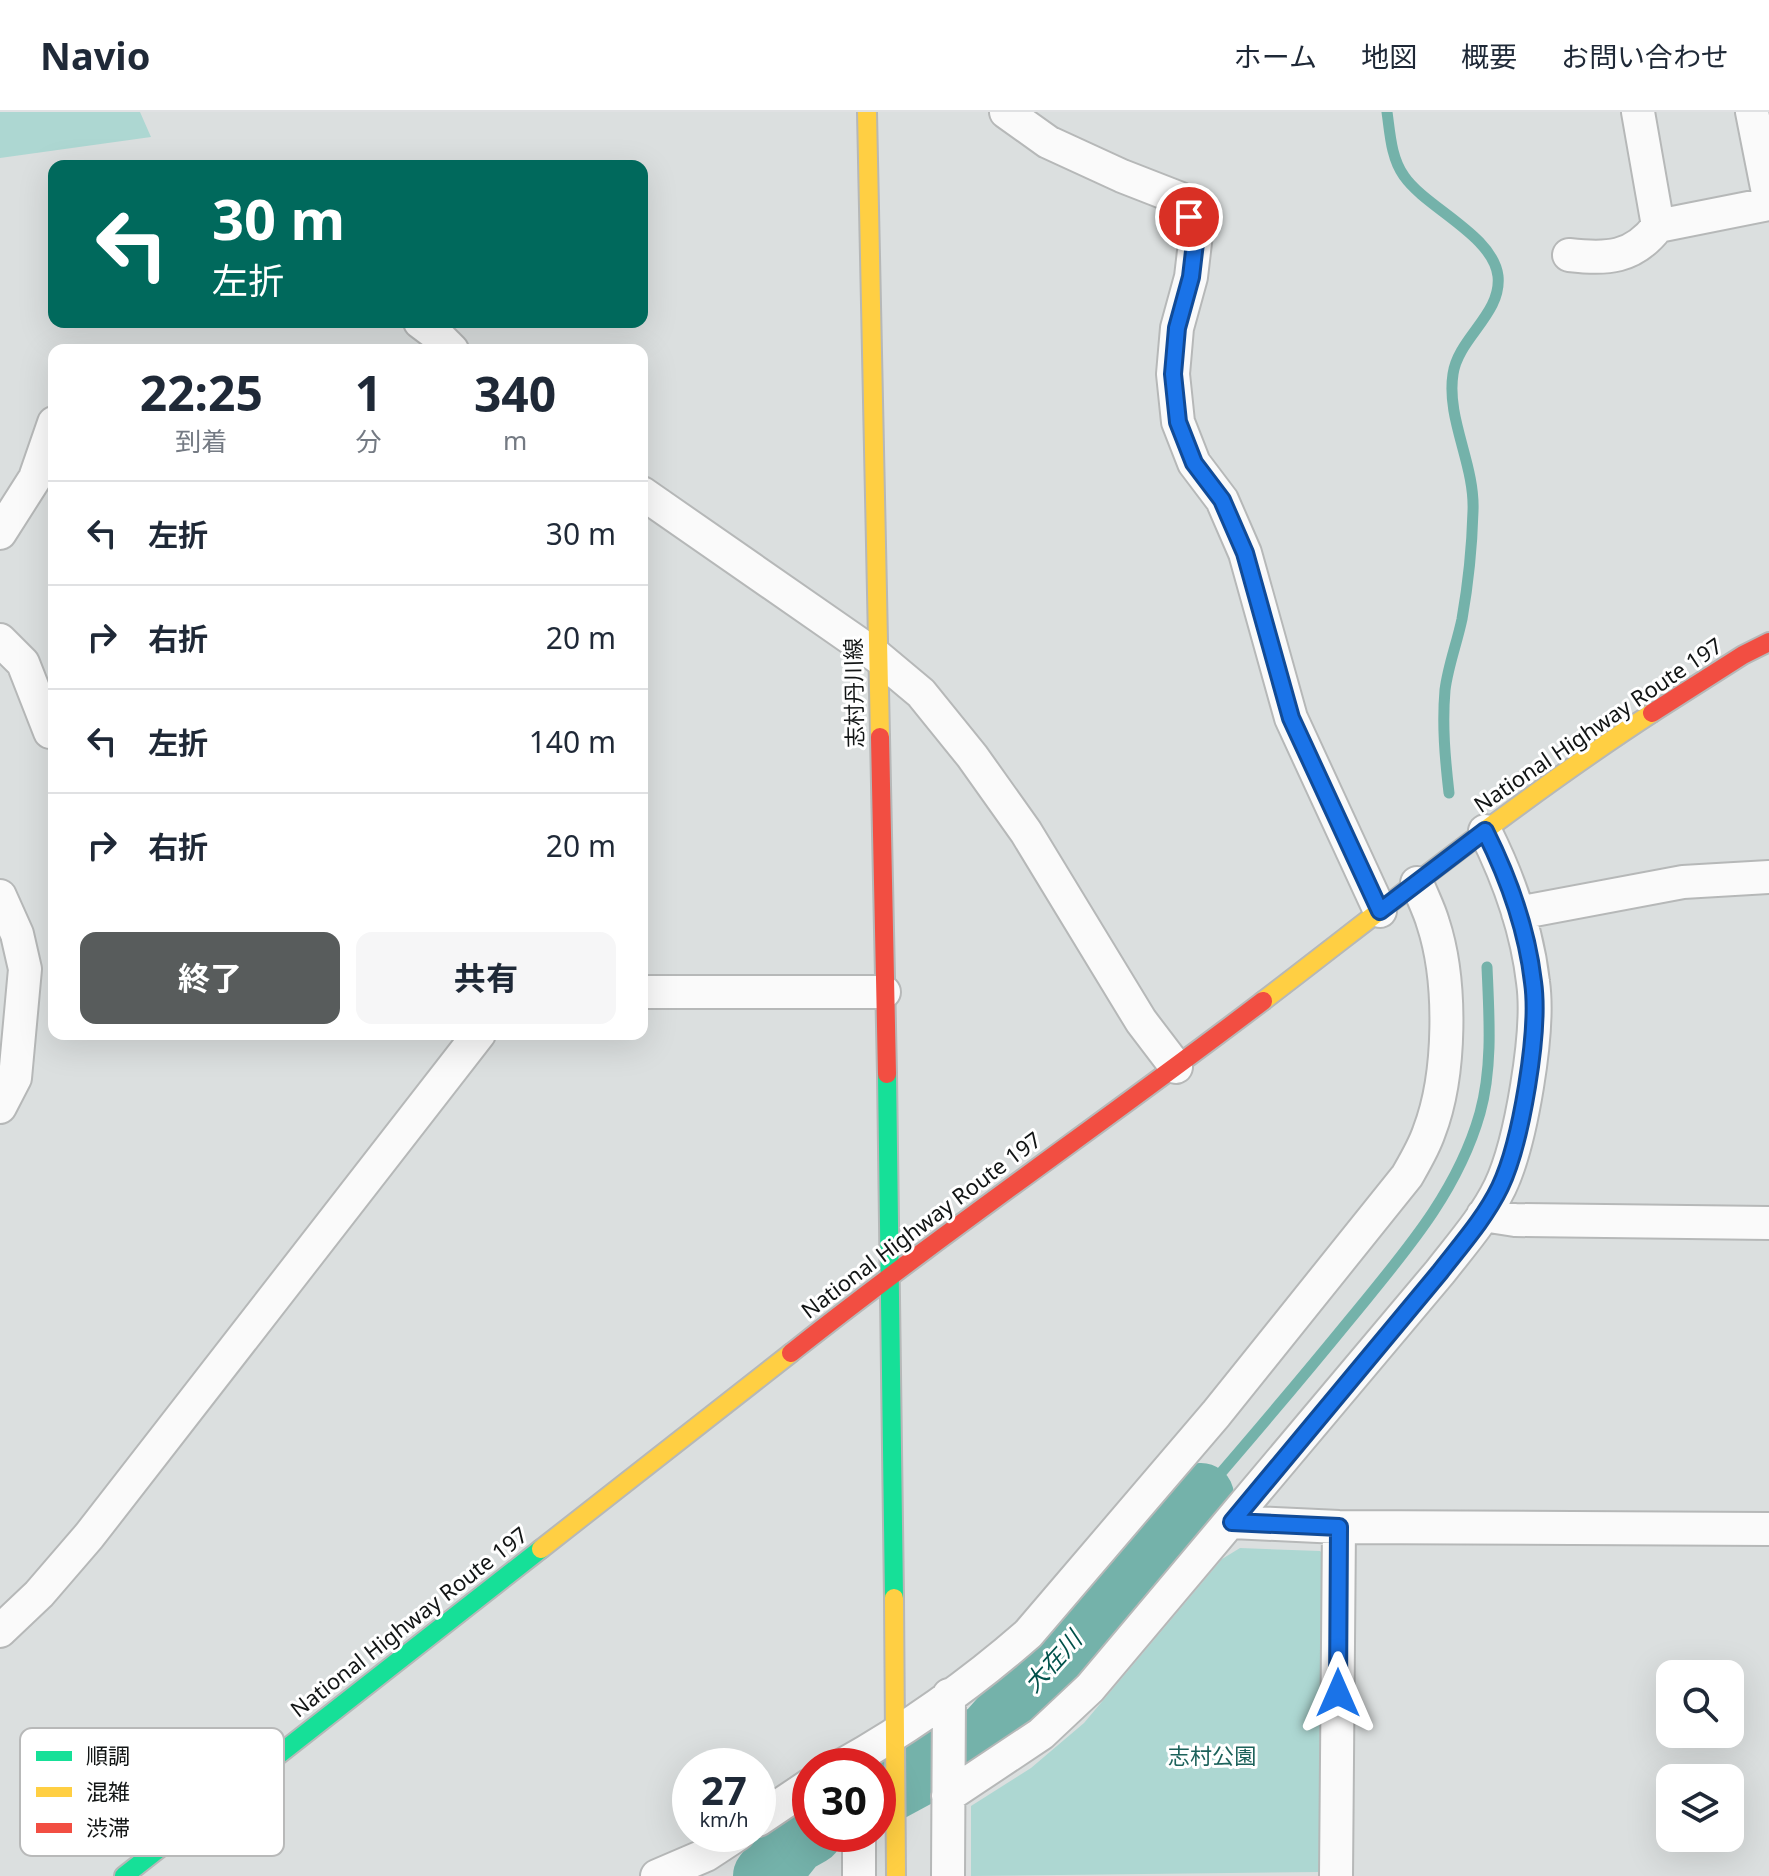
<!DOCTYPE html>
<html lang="ja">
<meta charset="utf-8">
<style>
body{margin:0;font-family:"Noto Sans","Noto Sans JP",sans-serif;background:#f6f6f7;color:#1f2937;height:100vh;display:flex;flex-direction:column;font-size:30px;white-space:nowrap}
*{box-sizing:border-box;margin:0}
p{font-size:26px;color:#747a83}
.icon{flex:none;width:44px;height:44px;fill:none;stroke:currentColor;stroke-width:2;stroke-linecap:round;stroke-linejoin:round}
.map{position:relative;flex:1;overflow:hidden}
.drawer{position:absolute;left:48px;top:232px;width:600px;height:696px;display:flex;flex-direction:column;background:#fff;border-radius:16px;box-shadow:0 8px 32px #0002}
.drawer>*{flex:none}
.top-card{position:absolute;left:48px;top:48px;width:600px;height:168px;border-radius:16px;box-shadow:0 8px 32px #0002;background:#00695c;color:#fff;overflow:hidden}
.controls{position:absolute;left:1656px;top:1548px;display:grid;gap:16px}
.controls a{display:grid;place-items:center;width:88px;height:88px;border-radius:16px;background:#fff;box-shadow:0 8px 32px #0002;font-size:40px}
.speed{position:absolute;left:672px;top:1636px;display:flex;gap:16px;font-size:40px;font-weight:700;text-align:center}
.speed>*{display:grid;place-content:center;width:104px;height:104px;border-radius:50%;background:#fff;box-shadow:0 8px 32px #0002;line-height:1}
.speed small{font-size:20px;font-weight:400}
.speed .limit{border:12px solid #d22;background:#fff;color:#111}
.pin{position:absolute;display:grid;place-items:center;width:68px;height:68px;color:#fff;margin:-34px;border:4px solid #fff;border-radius:50%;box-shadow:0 2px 8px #0007}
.me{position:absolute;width:88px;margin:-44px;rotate:0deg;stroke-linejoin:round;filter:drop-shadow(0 0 6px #0008)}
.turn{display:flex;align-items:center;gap:28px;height:168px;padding:0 32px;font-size:36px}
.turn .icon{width:104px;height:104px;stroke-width:2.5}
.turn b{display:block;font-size:56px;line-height:68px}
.eta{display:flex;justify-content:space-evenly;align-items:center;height:136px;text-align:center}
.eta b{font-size:48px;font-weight:700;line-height:56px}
.action{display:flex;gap:16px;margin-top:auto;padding:16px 32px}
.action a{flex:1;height:92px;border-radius:16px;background:#585c5c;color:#fff;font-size:32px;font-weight:700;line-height:92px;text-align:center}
.action a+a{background:#f6f6f7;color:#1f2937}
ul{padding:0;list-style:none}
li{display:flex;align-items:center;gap:24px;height:104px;padding:0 32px;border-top:2px solid #e0e1e3}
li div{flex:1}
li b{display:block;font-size:30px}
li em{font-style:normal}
header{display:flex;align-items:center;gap:48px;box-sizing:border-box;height:112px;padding:0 40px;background:#fff;border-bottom:2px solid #e0e1e3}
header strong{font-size:38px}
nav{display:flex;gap:44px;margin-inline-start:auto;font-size:28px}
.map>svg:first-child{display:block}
</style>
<header>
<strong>Navio</strong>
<nav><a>ホーム</a><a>地図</a><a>概要</a><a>お問い合わせ</a></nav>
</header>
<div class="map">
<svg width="1769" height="1764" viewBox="0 0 1769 1764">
<rect width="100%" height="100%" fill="#dbdfdf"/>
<path fill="#add7d2" d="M0,0h140l11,25 -151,21z
M1240,1436l80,3 11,10 1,297 -12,14 -349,4v-70l60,-38 53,-45 138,-164z"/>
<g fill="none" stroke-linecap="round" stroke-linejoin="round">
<path stroke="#74b2aa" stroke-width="11" d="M1387,0c3,21 4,46 17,64 22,32 89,59 94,100 4,38 -40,62 -45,98 -7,45 22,90 20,137 -1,35 -5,74 -11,108 -5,24 -14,47 -17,71 -3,35 0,68 4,103
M1201,1384c51,-59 101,-118 150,-178 52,-64 106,-124 129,-205 13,-47 9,-98 7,-146"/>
<path stroke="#74b2aa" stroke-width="66" d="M878,1683l111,-60 212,-239
M766,1764l28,-35 16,-9"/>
<defs>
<path id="street" d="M1006,0l42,30 74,34 59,23 15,35 -5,43 -14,51 -4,46 5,48 16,41 28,37 23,53 46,165 89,193
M1638,0l20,114
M1752,0l17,86
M1569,143c38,4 64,4 89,-29l111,-22
M420,210l16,12 16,16
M642,381l236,164 43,36 51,63 54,76 115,189 35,46
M0,421l35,-55 19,-55
M0,528l23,23 27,69
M0,784l17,38 8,35 -10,109 -15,29
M1518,801l165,-31 86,-5
M642,880h242
M1483,1103l32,5 254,3
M1232,1410l107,5 430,2
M0,1519l39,-37 50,-58 390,-502
M841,1654c66,-37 131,-83 187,-132l188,-220 191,-238c8,-14 17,-29 22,-44 22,-57 23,-151 4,-209 -4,-14 -11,-27 -16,-40
M948,1684l93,-62 49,-46 350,-416c21,-27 45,-54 60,-85 21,-44 40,-156 33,-205 -6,-52 -25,-105 -48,-151
M758,1708l52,-35
M657,1764l49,-21 32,-21
M859,1764v-42
M948,1764l1,-181
M1336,1764l3,-349"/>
<path id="fast" d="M887,962l7,524
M124,1764l417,-327"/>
<path id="slow" d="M867,0l13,625
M1263,889c128,-98 254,-200 389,-288
M541,1437l250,-196
M894,1486l2,278"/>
<path id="jam" d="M1652,601l91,-58 26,-13
M880,625l7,337
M791,1241c154,-122 316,-233 472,-352"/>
</defs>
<use href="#street" stroke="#b6b8b8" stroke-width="36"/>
<use href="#fast" stroke="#b6b8b8" stroke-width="22"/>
<use href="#slow" stroke="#b6b8b8" stroke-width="22"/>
<use href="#jam" stroke="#b6b8b8" stroke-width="22"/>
<use href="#street" stroke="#fafafa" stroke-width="32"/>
<use href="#fast" stroke="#16e098" stroke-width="18"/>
<use href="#slow" stroke="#ffcf43" stroke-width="18"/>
<use href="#jam" stroke="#f24e42" stroke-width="18"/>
</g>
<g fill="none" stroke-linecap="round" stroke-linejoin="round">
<defs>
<path id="route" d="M1189,105l7,17 -5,43 -14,51 -4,46 5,48 16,41 28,37 23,53 46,165 89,193 105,-80c23,46 42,99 48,151 7,49 -12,161 -33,205 -15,31 -39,58 -60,85l-208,250 107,5 -1,166"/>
</defs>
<use href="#route" stroke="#114b97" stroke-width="20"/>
<use href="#route" stroke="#1a73e8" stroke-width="14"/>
</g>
<g text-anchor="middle" stroke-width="6" stroke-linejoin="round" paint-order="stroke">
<g font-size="22" fill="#121515" stroke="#fff">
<text transform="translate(854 581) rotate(-91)" y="8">志村丹川線</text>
<text transform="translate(1598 613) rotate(-34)" y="8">National Highway Route 197</text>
<text transform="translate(921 1113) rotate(-37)" y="8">National Highway Route 197</text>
<text transform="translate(409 1510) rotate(-38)" y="8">National Highway Route 197</text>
</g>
<g font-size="22" fill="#1d625b" stroke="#fff">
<text x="1212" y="1652">志村公園</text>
</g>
<g font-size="24" font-style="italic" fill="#00514a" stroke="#fff">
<text transform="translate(1053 1550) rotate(-48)" y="8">大在川</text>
</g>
</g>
<rect x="20" y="1616" width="264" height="128" rx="12" fill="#fff" stroke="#b8b9b9" stroke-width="2"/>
<rect x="36" y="1639" width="36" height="10" fill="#16e098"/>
<rect x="36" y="1675" width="36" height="10" fill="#ffcf43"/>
<rect x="36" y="1711" width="36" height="10" fill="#f24e42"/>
<g font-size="22" fill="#121515">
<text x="86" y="1652">順調</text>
<text x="86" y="1688">混雑</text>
<text x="86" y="1724">渋滞</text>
</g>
</svg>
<div class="controls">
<a><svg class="icon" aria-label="search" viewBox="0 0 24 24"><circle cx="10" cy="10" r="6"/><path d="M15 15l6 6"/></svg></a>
<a><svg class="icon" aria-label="layers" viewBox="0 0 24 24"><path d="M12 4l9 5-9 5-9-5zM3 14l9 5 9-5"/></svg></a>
</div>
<div class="speed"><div>27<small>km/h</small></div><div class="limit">30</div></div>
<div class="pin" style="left:1189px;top:105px;background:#d93025"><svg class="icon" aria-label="arrive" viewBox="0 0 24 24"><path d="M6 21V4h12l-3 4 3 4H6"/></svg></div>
<svg class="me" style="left:1338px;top:1581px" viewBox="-20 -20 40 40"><path d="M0-17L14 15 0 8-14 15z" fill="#1a73e8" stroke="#fff" stroke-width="4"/></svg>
<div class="top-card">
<div class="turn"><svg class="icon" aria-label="left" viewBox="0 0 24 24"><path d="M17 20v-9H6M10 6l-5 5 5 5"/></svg><div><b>30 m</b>左折</div></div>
</div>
<section class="drawer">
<div class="eta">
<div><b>22:25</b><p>到着</p></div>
<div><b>1</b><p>分</p></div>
<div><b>340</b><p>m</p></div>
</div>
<ul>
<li><svg class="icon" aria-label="left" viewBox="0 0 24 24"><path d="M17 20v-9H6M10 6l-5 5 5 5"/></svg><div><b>左折</b></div><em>30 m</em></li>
<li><svg class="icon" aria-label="right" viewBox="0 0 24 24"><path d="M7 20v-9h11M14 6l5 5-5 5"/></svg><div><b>右折</b></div><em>20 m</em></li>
<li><svg class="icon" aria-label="left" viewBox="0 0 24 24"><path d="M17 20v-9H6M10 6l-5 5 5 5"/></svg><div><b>左折</b></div><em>140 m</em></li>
<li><svg class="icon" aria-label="right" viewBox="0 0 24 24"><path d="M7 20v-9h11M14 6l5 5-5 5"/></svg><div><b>右折</b></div><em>20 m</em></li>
</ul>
<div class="action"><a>終了</a><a>共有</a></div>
</section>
</div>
